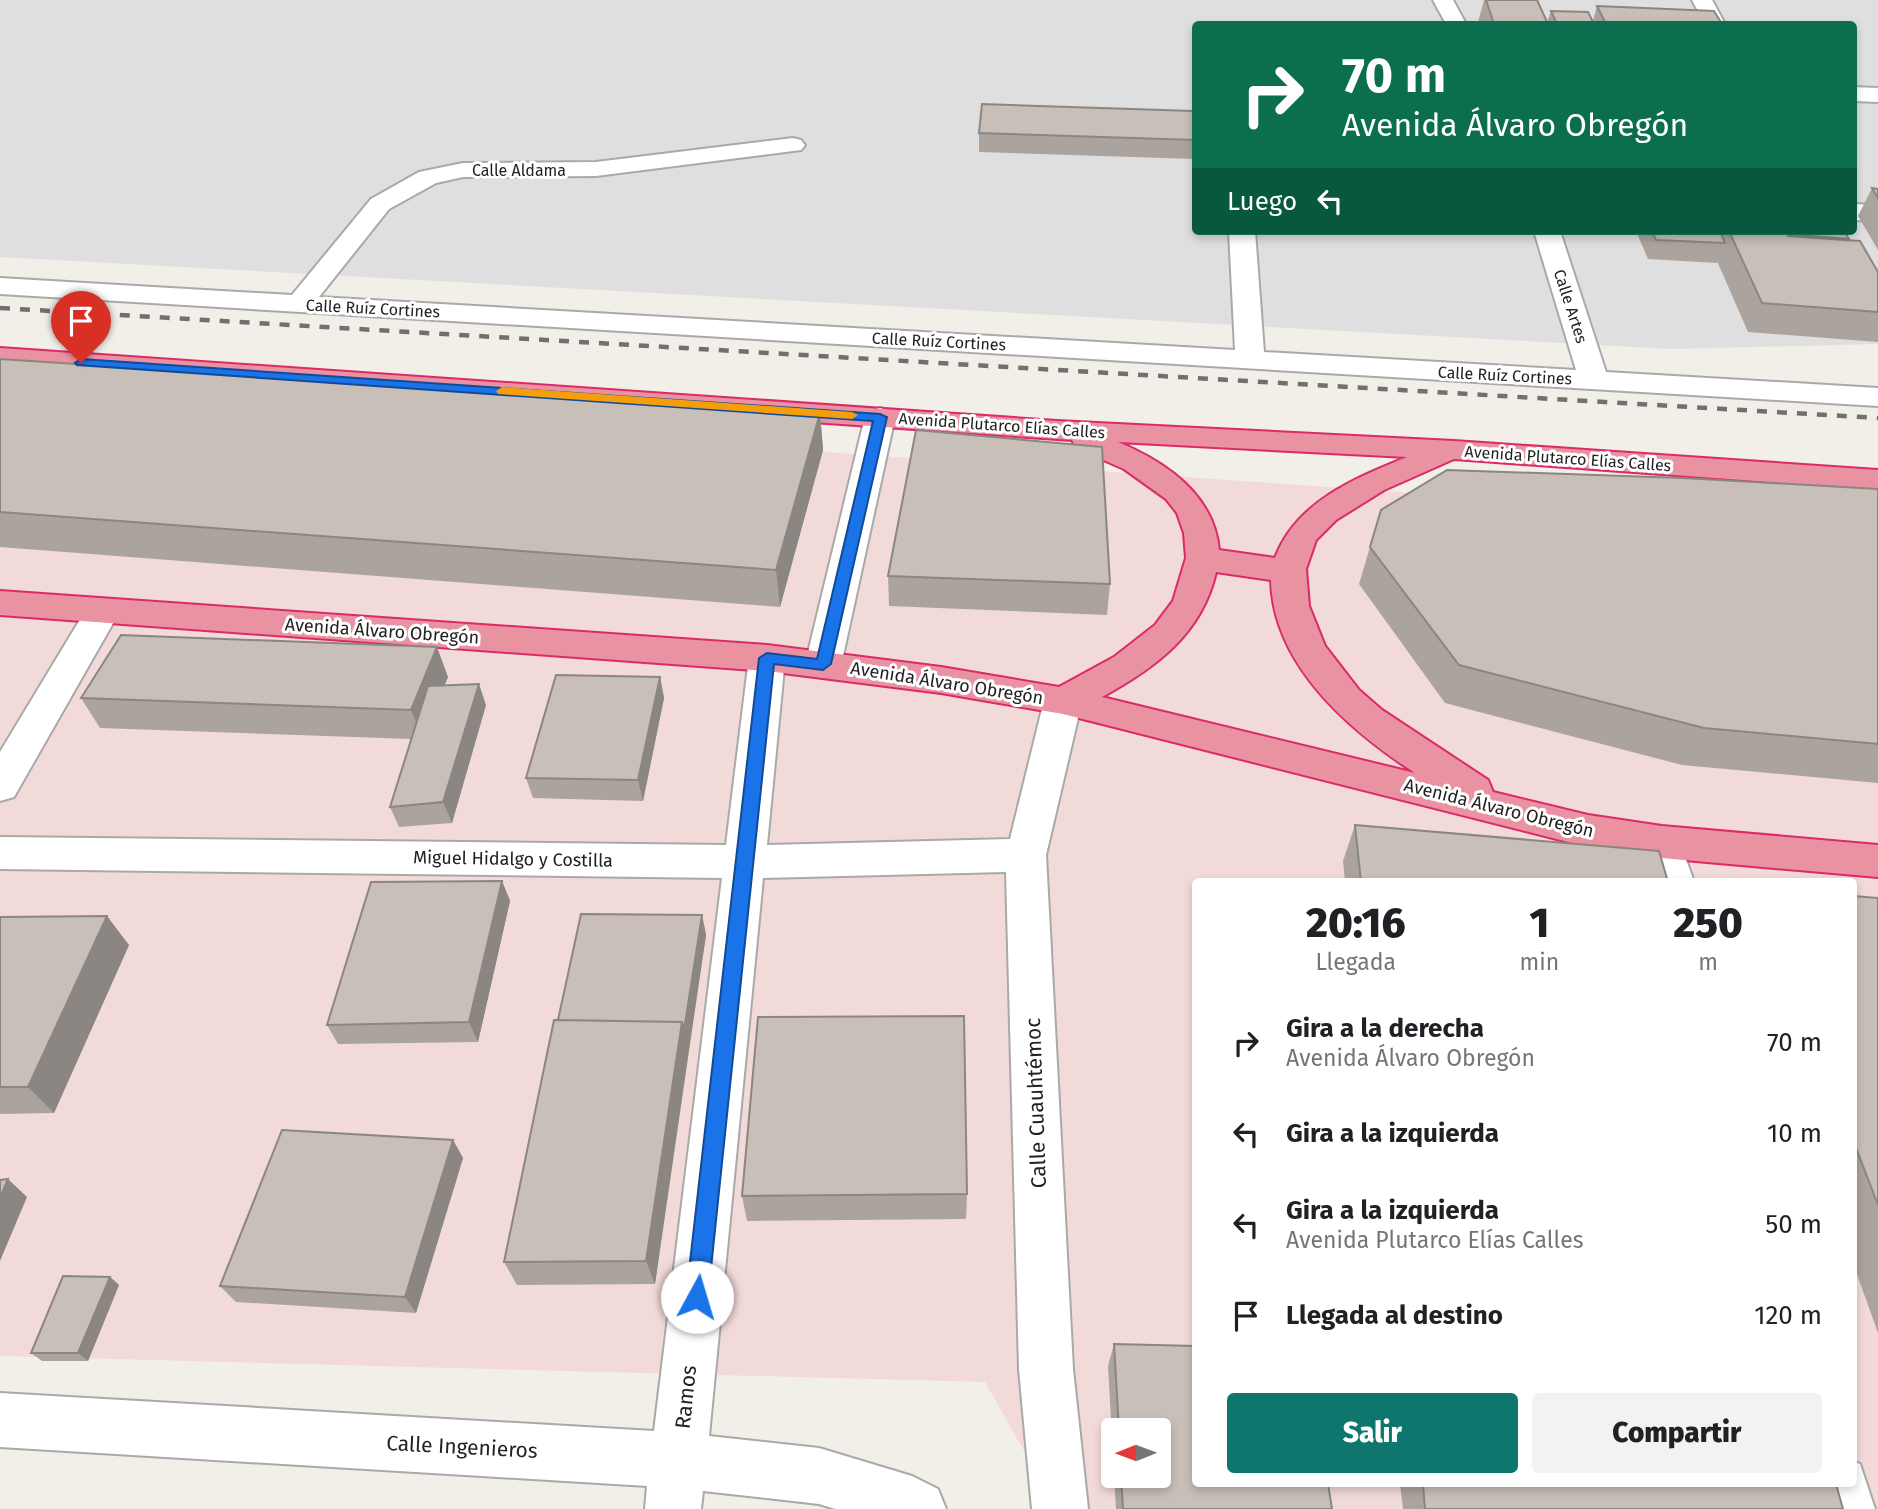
<!DOCTYPE html>
<html lang="es">
<meta charset="utf-8">
<style>
body{margin:0;font-family:"Fira Sans",sans-serif;background:#f2f2f2;color:#202124;height:100vh;display:flex;flex-direction:column;font-size:26px;white-space:nowrap}
*{box-sizing:border-box;margin:0}
p{font-size:23px;color:#757577}
.icon{flex:none;width:38px;height:38px;fill:none;stroke:currentColor;stroke-width:2;stroke-linecap:round;stroke-linejoin:round}
.map{position:relative;flex:1;overflow:hidden}
.sheet{position:absolute;left:1192px;top:878px;width:665px;height:609px;display:flex;flex-direction:column;background:#fff;border-radius:7px;box-shadow:0 4px 10px #0003}
.sheet>*{flex:none}
.guide{position:absolute;left:1192px;top:21px;width:665px;height:214px;border-radius:7px;box-shadow:0 4px 10px #0003;background:#0b6e4f;color:#fff;overflow:hidden}
.needle{width:46px;rotate:269deg}
.fabs{position:absolute;left:1101px;top:1418px;display:grid;gap:14px}
.fabs a{display:grid;place-items:center;width:70px;height:70px;border-radius:7px;background:#fff;box-shadow:0 4px 10px #0003;font-size:35px}
.pin{position:absolute;display:grid;place-items:center;width:60px;height:60px;color:#fff;margin:-72px -30px;border-radius:50% 50% 50% 0;rotate:-45deg;box-shadow:0 0 7px #0007}
.pin .icon{rotate:45deg}
.me{position:absolute;width:77px;margin:-38px;rotate:6deg;stroke-linejoin:round;filter:drop-shadow(0 0 5px #0008)}
.turn{display:flex;align-items:center;gap:24px;height:147px;padding:0 35px;font-size:32px}
.turn .icon{width:91px;height:91px;stroke-width:2.5}
.turn b{display:block;font-size:49px;line-height:60px}
.then{display:flex;align-items:center;height:66px;padding:0 35px;background:#0003;gap:14px;font-size:26px}
.eta{display:flex;justify-content:space-evenly;align-items:center;height:119px;text-align:center}
.eta b{font-size:42px;font-weight:800;line-height:49px}
.cta{display:flex;gap:14px;margin-top:auto;padding:14px 35px}
.cta a{flex:1;height:80px;border-radius:7px;background:#0f766e;color:#fff;font-size:28px;font-weight:800;line-height:80px;text-align:center}
.cta a+a{background:#f2f2f2;color:#202124}
ul{padding:0;list-style:none}
li{display:flex;align-items:center;gap:21px;height:91px;padding:0 35px}
li div{flex:1}
li b{display:block;font-size:26px}
li em{font-style:normal}
.map>svg:first-child{display:block}
</style>
<div class="map">
<svg width="1878" height="1509" viewBox="0 0 1878 1509">
<rect width="100%" height="100%" fill="#f2efe9"/>
<path fill="#e0dfdf" fill-rule="evenodd" d="M0,0h1878v344l-207,5 -1671,-92zM1195,24h658v207h-658z"/>
<path fill="#f2dad9" fill-rule="evenodd" d="M0,395l1878,130v984h-821l-72,-127 -985,-26zM1195,882h658v602h-658zM1113,1430h45v45h-45z"/>
<g fill="none" stroke-linecap="round" stroke-linejoin="round">
<defs>
<path id="minor" d="M1433,0h20l13,24h-20z
M1692,0h20l13,24h-20z
M1853,87l25,1v14l-25,-1z
M793,138l8,2 4,5 -4,5 -205,26 -133,1 -27,6 -47,26 -70,88 916,53 -6,-119h26l9,121 312,18 -42,-139h26l46,141 272,16v18l-1878,-112v-16l292,17 79,-96 48,-27 44,-9 133,-1z
M1853,204l25,1v16l-25,-1z
M880,408l11,3 4,6 -54,248 -5,9 -13,4 -13,-4 -5,-9 60,-248 4,-6z
M102,599l12,4 6,8 -106,186 -14,4v-49l90,-149z
M767,645l13,4 5,9 -18,187 243,-6 34,-138 6,-9 13,-4 13,4 6,9 -36,154 27,514 15,140h-56l-13,-140 -13,-497 -243,6 -54,558 110,12 93,28 26,13 8,20h-111l-16,-5 -116,-13 -2,18h-56l2,-23 -647,-39v-54l654,38 68,-553 -722,-9v-32l726,8 23,-187 5,-9z
M1662,826l14,5 18,51h-42l-10,-40 6,-11z
M1853,1461l7,3 15,45h-56l-7,-25h41z"/>
<path id="highway" d="M0,348l1057,73 397,20 424,29v20l-424,-31 -70,31 -48,30 -20,20 -10,29 3,37 16,40 34,44 23,20 106,70 5,12 95,23 74,11 216,19v32l-216,-19 -74,-11 -525,-133 -122,-21 -174,-22 -767,-56v-24l767,54 174,22 118,20 55,-30 41,-32 18,-24 13,-43 -2,-25 -7,-20 -11,-14 -42,-30 -48,-21 -4,-8 -1072,-74zM1118,442l289,15c-52,21 -111,45 -132,101l-56,-8c-5,-55 -53,-88 -101,-108zM1216,572l55,8c2,85 78,150 144,193l-313,-76c53,-29 100,-63 114,-125z"/>
</defs>
<use href="#minor" stroke="#a9a9a9" stroke-width="4"/>
<use href="#highway" stroke="#dc2a67" stroke-width="4"/>
<use href="#minor" fill="#fff" fill-rule="evenodd"/>
<use href="#highway" fill="#e892a2" fill-rule="evenodd"/>
<path stroke="#707070" stroke-width="4.5" stroke-dasharray="10 10" stroke-linecap="butt" d="M0,308l1878,110"/>
</g>
<path fill="#aba49e" d="M1484,0h53l11,24h-69l-1,-2z
M1597,6l125,18h-172l-2,-4 3,-9 42,10z
M1195,130v18l-1,11 -215,-7v-19z
M1872,188l6,1v61l-20,-34z
M1636,231h208l5,8 -1,1 30,32v70l-130,-10 -31,-71v2l-69,-4z
M0,359l820,54 3,37 -43,157 -780,-60z
M1878,489v294l-196,-18 -237,-62 -86,-119 22,-74z
M888,576l222,8 -3,31 -218,-9z
M448,677l-4,8 42,20 -34,118 -53,4 -9,-20 21,-68 -311,-11 -19,-30z
M660,677l4,21 -21,103 -110,-3 -7,-20z
M1355,825l313,57h-323l-2,-21z
M502,881l8,20 -32,141 -140,2 -11,-19z
M1853,896l25,2v435l-25,-70z
M702,915l4,20 -51,349 -138,1 -13,-23 54,-242z
M0,917l129,28 -75,168 -54,1z
M453,1140l10,18 -47,155 -180,-11 -16,-16z
M967,1194l-1,25 -219,2 -5,-25z
M110,1277l9,8 -31,76h-46l-11,-8z
M1114,1344l218,165h-216l-2,-34h44v-45h-45v24l-5,-88z
M1400,1484h436l7,25h-440z"/>
<path fill="#8b8681" d="M820,413l3,37 -43,157 -4,-37z
M437,647l11,30 -25,62 -12,-29z
M660,677l4,21 -21,103 -5,-21z
M479,684l7,21 -34,118 -9,-21z
M502,881l8,20 -32,141 -9,-20z
M702,915l4,20 -17,114 -5,-19z
M107,916l22,29 -75,168 -26,-26z
M682,1022l7,27 -34,235 -9,-23z
M453,1140l10,18 -47,155 -11,-16z
M8,1179l19,18 -27,64v-63z
M110,1277l9,8 -31,76 -10,-8z"/>
<path fill="#c7bfb8" stroke="#8b8681" stroke-width="2" d="M1486,0h51l11,24h-54z
M1597,6l117,5 8,13h-116z
M1551,11l37,1 6,12h-37z
M982,104l211,7 2,29 -216,-7z
M1872,188l6,1v9z
M1652,231h68l5,12 -69,-3z
M1729,231h57l2,5 72,5 18,31v40l-116,-9z
M1786,231h58l5,8 -61,-5z
M0,359l820,54 -44,157 -776,-58z
M916,430l186,17 8,137 -222,-8z
M1447,470l236,8 195,11v255l-174,-16 -245,-63 -89,-118 11,-37z
M121,635l316,12 -26,63 -330,-12z
M556,675l104,2 -22,103 -112,-2z
M479,684l-36,118 -53,5 38,-121z
M1355,825l304,26 9,31h-307z
M502,881l-33,141 -142,3 44,-143z
M1853,896l25,2v307l-25,-65z
M581,914l121,1 -18,115 -2,-8 -124,-2z
M107,916l-79,171h-28v-170z
M964,1016l3,178 -225,2 16,-179z
M554,1020l128,2 -36,239 -142,1z
M282,1130l171,10 -48,157 -185,-11z
M8,1179l-8,19v-18z
M63,1276l47,1 -32,76h-47z
M1114,1344l81,2v138h133l4,25h-209l-2,-34h37v-45h-39z
M1423,1484h413l7,25h-418z"/>
<path fill="#1a73e8" stroke="#114b97" stroke-width="2" d="M81,359l799,55 7,3 -56,247 -8,6 -49,-6 -66,633 -3,7 -8,3 -8,-3 -3,-7 73,-639 8,-5 50,6 56,-238 -796,-56 -2,-2z"/>
<path fill="#f59e0b" d="M502,387l350,25 6,3 -6,4 -354,-25 -2,-3z"/>
<g text-anchor="middle" stroke-width="6" stroke-linejoin="round" paint-order="stroke">
<g font-size="16" fill="#222" stroke="#fff">
<text x="519" y="176">Calle Aldama</text>
<text transform="translate(1571 306) rotate(72)" y="6">Calle Artes</text>
<text transform="translate(373 308) rotate(3)" y="6">Calle Ruíz Cortines</text>
<text transform="translate(939 341) rotate(3)" y="6">Calle Ruíz Cortines</text>
<text transform="translate(1505 375) rotate(3)" y="6">Calle Ruíz Cortines</text>
<text transform="translate(1002 425) rotate(4)" y="6">Avenida Plutarco Elías Calles</text>
<text transform="translate(1568 458) rotate(4)" y="6">Avenida Plutarco Elías Calles</text>
</g>
<g font-size="18" fill="#222" stroke="#fff">
<text transform="translate(382 631) rotate(4)" y="6">Avenida Álvaro Obregón</text>
<text transform="translate(947 683) rotate(9)" y="6">Avenida Álvaro Obregón</text>
<text transform="translate(1499 808) rotate(14)" y="6">Avenida Álvaro Obregón</text>
<text transform="translate(513 859) rotate(1)" y="6">Miguel Hidalgo y Costilla</text>
</g>
<g font-size="21" fill="#222" stroke="#fff">
<text transform="translate(1036 1103) rotate(-92)" y="7">Calle Cuauhtémoc</text>
<text transform="translate(686 1397) rotate(-84)" y="7">Ramos</text>
<text transform="translate(462 1447) rotate(3)" y="7">Calle Ingenieros</text>
</g>
</g>
</svg>
<div class="fabs">
<a><svg class="needle" viewBox="-14 -14 28 28"><path d="M0-13l5 13h-10z" fill="#e53935"/><path d="M0 13l5-13h-10z" fill="#757577"/></svg></a>
</div>
<div class="pin" style="left:81px;top:363px;background:#d93025"><svg class="icon" aria-label="arrive" viewBox="0 0 24 24"><path d="M6 21V4h12l-3 4 3 4H6"/></svg></div>
<svg class="me" style="left:697px;top:1297px" viewBox="-20 -20 40 40"><circle r="19" fill="#fff"/><path d="M0-13L10 11 0 6-10 11z" fill="#1a73e8"/></svg>
<div class="guide">
<div class="turn"><svg class="icon" aria-label="right" viewBox="0 0 24 24"><path d="M7 20v-9h11M14 6l5 5-5 5"/></svg><div><b>70 m</b>Avenida Álvaro Obregón</div></div>
<div class="then">Luego<svg class="icon" aria-label="left" viewBox="0 0 24 24"><path d="M17 20v-9H6M10 6l-5 5 5 5"/></svg></div>
</div>
<section class="sheet">
<div class="eta">
<div><b>20:16</b><p>Llegada</p></div>
<div><b>1</b><p>min</p></div>
<div><b>250</b><p>m</p></div>
</div>
<ul>
<li><svg class="icon" aria-label="right" viewBox="0 0 24 24"><path d="M7 20v-9h11M14 6l5 5-5 5"/></svg><div><b>Gira a la derecha</b><p>Avenida Álvaro Obregón</p></div><em>70 m</em></li>
<li><svg class="icon" aria-label="left" viewBox="0 0 24 24"><path d="M17 20v-9H6M10 6l-5 5 5 5"/></svg><div><b>Gira a la izquierda</b></div><em>10 m</em></li>
<li><svg class="icon" aria-label="left" viewBox="0 0 24 24"><path d="M17 20v-9H6M10 6l-5 5 5 5"/></svg><div><b>Gira a la izquierda</b><p>Avenida Plutarco Elías Calles</p></div><em>50 m</em></li>
<li><svg class="icon" aria-label="arrive" viewBox="0 0 24 24"><path d="M6 21V4h12l-3 4 3 4H6"/></svg><div><b>Llegada al destino</b></div><em>120 m</em></li>
</ul>
<div class="cta"><a>Salir</a><a>Compartir</a></div>
</section>
</div>
